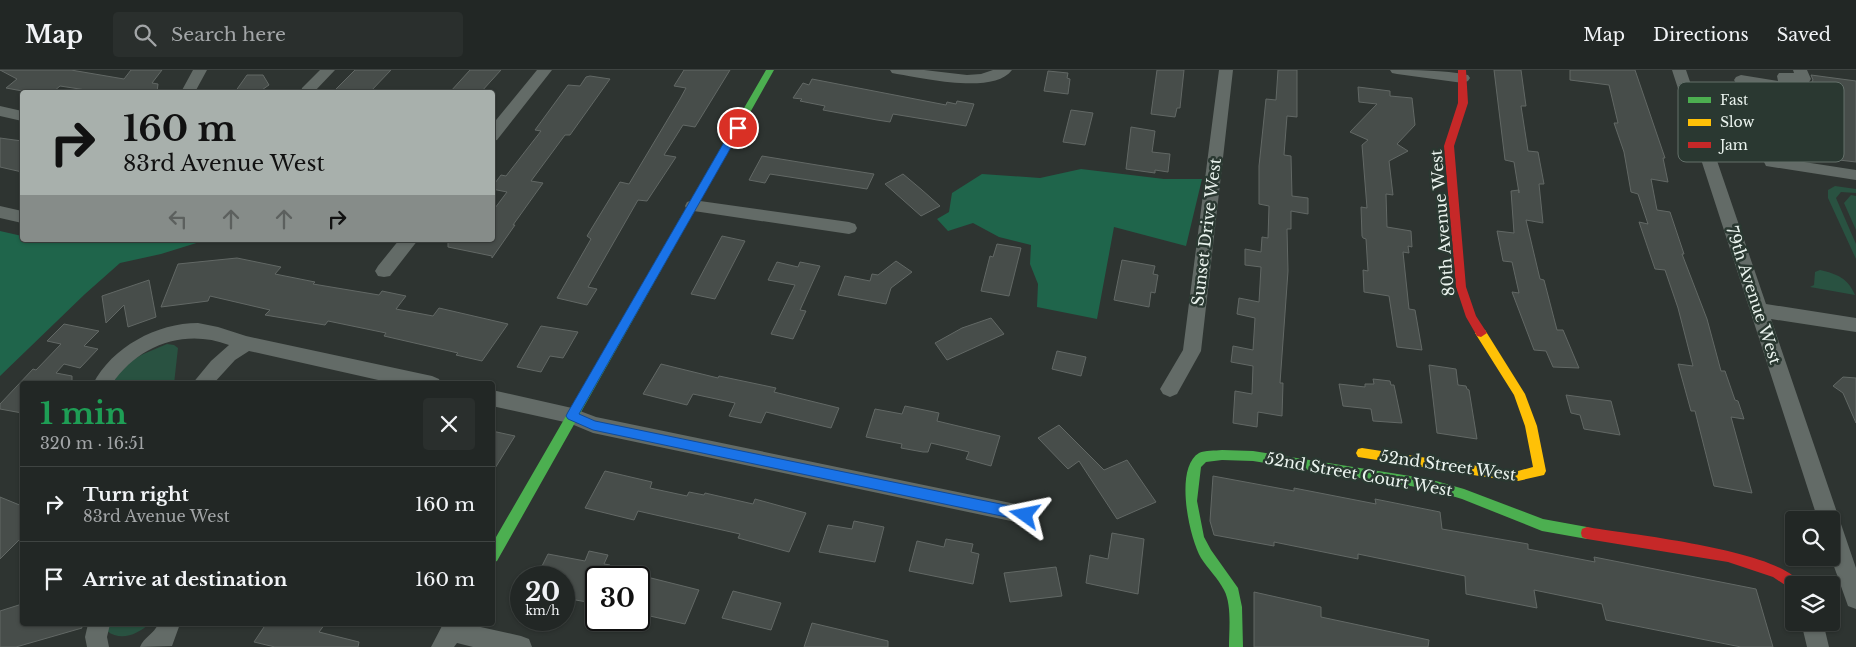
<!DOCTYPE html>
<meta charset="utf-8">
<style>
body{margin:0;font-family:"Libre Baskerville",serif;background:#2a2f2d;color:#f1f3f6;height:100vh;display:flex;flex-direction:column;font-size:19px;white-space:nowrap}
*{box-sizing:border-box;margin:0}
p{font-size:16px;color:#a2a5a7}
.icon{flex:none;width:28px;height:28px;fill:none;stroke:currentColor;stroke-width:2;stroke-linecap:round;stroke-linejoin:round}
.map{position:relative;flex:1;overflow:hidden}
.panel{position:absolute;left:20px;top:311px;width:475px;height:245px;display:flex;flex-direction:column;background:#222725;border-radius:5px;box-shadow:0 1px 4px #0004,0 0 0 1px #3f4442}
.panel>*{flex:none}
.hud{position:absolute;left:20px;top:20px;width:475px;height:152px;border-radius:5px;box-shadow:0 1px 4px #0004,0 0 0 1px #3f4442;background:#a8b0ac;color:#111;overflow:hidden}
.controls{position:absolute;left:1785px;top:441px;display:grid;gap:10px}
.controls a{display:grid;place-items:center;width:55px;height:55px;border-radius:5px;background:#222725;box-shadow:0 1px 4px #0004,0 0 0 1px #3f4442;font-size:25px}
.speed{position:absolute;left:510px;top:496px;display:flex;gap:10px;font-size:25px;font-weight:700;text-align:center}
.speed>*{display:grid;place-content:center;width:65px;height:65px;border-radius:50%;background:#222725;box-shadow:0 1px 4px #0004,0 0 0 1px #3f4442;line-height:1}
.speed small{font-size:12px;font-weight:400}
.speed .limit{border:2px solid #111;border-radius:8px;background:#fff;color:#111}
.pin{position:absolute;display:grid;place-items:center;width:42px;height:42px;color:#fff;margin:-21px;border:2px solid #fff;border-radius:50%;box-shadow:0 1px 5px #0007}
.me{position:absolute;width:55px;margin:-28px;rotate:282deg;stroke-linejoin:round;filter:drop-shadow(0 0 4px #0008)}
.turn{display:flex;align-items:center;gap:18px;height:105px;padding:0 20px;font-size:22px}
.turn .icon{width:65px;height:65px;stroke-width:2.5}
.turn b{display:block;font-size:35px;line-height:42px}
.lanes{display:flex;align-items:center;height:48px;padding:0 20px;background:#0003;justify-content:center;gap:25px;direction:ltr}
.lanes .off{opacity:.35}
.round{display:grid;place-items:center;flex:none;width:52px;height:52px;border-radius:5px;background:#2a2f2d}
.overview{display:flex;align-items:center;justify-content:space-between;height:85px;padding:0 20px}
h1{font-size:30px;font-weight:800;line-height:38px;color:#1e9e55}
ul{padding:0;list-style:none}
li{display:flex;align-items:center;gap:15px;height:75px;padding:0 20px;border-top:1px solid #3f4442}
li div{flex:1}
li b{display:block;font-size:19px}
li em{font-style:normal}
header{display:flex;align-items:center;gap:30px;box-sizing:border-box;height:70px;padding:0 25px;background:#222725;border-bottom:1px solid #3f4442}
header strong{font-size:24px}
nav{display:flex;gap:28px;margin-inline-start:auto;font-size:18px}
.search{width:350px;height:45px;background:#2a2f2d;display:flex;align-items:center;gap:12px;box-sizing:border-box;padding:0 18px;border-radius:5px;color:#a2a5a7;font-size:19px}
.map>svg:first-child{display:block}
</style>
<header>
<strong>Map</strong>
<div class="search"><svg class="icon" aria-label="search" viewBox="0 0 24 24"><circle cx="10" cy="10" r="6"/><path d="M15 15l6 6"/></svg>Search here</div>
<nav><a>Map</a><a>Directions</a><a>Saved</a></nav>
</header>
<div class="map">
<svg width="1856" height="577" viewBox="0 0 1856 577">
<rect width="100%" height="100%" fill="#2e3431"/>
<path fill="#295241" d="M1835,116l21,3v4l-15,-1 -5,6 20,46v15l-28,-61v-8z
M1851,125l5,1v34l-12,-27z
M1820,200c17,4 28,8 35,25l-45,-8 4,-2 1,-13z
M167,274l7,1 4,3 -4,36h-60c4,-23 35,-32 53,-40z
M105,554h44c-11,10 -28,18 -42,7z"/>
<path fill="#1f654b" d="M1081,99l83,10h38l-16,67 -72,-19 -17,92 -60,-12 1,-23 -8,-20 1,-19 -32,-8 -26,-14 -25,8 -11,-12 12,-7 3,-19 30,-19 58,4z
M0,161l22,5v4h184l-45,14 -41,9 -35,31 -85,82z"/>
<path fill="#474d4a" stroke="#626865" d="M0,0h71l53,9 7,-9h31l-10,13 6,1 -1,8h-58l-39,-6 -7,6h-25l-22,-4 11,-9z
M355,0h36l-21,22h-37z
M470,0h31l-20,22h-31z
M684,0h46l-35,57 -12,-2 -19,30 12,2 -29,44 -9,-1 -50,87 9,2 -10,16 -30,-7 34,-59 -4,-3 33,-54 9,2 51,-85 6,-11 -12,-2z
M1157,0h27l-4,38h-3l-2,9 -24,-3z
M1278,0h19v47l-10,-1 -3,39 7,1 1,40 16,2v16l-17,-3v18h-4l1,42 -8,112h3l-1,33 -24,-4 -1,15 -24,-4 2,-32 17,3 1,-28 -22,-4 2,-16 20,4 2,-32 -18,-4 2,-16 20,4 2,-35 -16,-2v-16l16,3 1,-15 6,1 1,-32 -10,-2v-38l7,-67 10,1z
M1494,0h27l5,36h-5l7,45 10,1 6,32h-5l4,39 -17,-3 14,59 4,1 13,50h6l16,38 -26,-1 -7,-16 -12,-1 -22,-58 7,1 -7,-31 -9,-1 -6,-30 17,2 -3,-42 8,-1v3l-5,-31 -9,-2z
M1570,0h65l30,88h-2l5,24 -17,-3 6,31 13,2 14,42h-2l25,65 14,52h4l10,29 3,1 6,18 -13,-2 21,76 -38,-7 -19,-75h-4l-13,-47 15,2 -15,-58 -13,-38 -10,-1 -16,-47 9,2 -10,-30 -7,-2 -7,-40 -10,-29h4l-9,-38 -39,-5z
M1048,1l20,2 -1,5 3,1 -2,15 -24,-3z
M247,5h16l6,10 -10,7h-24z
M1811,5l45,6v81l-34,-4 -11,-25 -10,-2 -16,-38 9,-1 3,-4 -1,-4 15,-1 2,-3z
M590,6l20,3 -40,56h-5l-34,46 12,2 -30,42h2l-23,33v-2l-44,-9v-7h44v-28l15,-20 -15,-3v-2l9,-12 5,1 35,-45 -6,-1 33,-45 12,1 6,-9z
M812,9l134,26 1,-3 9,2 1,-3 17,3 -8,22 -73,-12 -3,8 -13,-2 -54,-10 2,-4 -25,-5 2,-2 -9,-1 10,-15 6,2z
M1358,17l32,4v5l22,2 3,27 -18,19 11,7 -19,10 4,34 -7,-1 1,33 24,4 1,16 -4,-1 1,7 -6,-1 6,57 6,1 7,40 -25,-3 -8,-51 -25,-4 -1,-22 5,1 -2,-32 -3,-1 -1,-2 -1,-29 6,1 -5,-63 6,-5 -18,-8 27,-28 -18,-2z
M1071,40l22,3 -8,32 -22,-3z
M1131,57l24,4 -3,21 18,2 -2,18 -13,-2v3l-29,-4z
M0,68l22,3v31l-22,-5z
M762,86l55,9 57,9 -7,15 -97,-15 -5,9 -16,-3z
M903,104l19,16 18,16 -19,10 -36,-32z
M722,166l23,5 -30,58 -24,-5z
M997,174l24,4 -12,48 -28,-5 9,-35 3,1z
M237,188l44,9 -6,7 40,8 -2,2 66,11 3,-4 24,5 -10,13 37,7 6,-8 69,16 -26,37 -26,-6 2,-2 -74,-17 2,-3 -58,-12 -3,4 -60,-10 5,-5 -60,-14 -2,5 -47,6 17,-43z
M1122,190l33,6 -2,8 5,1 -3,18 -4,-1 -2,15 -35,-7z
M896,191l16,11 -21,16 -5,16 -48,-9 7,-19 25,5 2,-7 6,1z
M777,192l21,5 2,-5 20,4 -20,44 6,1 -13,28 -22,-5 24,-49 -27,-5z
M149,210l7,37 -28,10 -4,-22 -18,18 -4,-27z
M991,248l13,16 -57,26 -12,-17 27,-15z
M64,254l35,7 -15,15 14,3 -18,19 -16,-4 -8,9 16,3v8h-50v29l-22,-4v-5l33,-35 3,1 25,-26 -14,-3z
M541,256l37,6 -15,26 -13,-2 -9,16 -24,-5z
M1057,281l29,6 -5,19 -29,-7z
M661,294l57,14 1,-2 57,12 -2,4 65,16 -8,20 -65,-16 -5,11 -32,-7 6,-13 -42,-9 -6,11 -44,-11z
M1429,295l27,4 2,16 8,1 1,3 2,1 8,49 -40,-6z
M1843,307l13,1v45l-13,-30 -10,-7z
M1373,309l17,2 1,4h3l8,38 -29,-2 -2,-12 -28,-3 -4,-22 26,3v-3h9z
M1566,325l45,6 9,34 -36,-6 -4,-14 -9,-2z
M905,336l34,7 -2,8 63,15 -9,30 -25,-7 3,-7 -38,-9 -3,9h-5l-22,-4 1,-4 -36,-7 9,-28 27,5z
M1059,355l45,45 23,-10 29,42 -39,17 -38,-58 -11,8 -30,-31z
M492,361l23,5 -23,37z
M605,401l47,11 -2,6 37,8 2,-4 15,3 1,-2 48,11 2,-5 51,14 -17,39 -51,-14 2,-4 -102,-23 -4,9 -49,-12z
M1213,406l81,15v-3l82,16 -1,-5 65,13 2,17 86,15v5l67,13 -1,-5 162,32 17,58h-32l-135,-27 -4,-16 -68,-14 3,18 -71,-14 -1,-18 -107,-22v5l-84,-17v4l-60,-11 -4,-14z
M0,427l22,9v31l-22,22z
M854,451l30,6 -9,35 -56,-10 9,-27 24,4z
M1112,463l32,6 -6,55 -52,-11 4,-28 18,4z
M946,469l27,5 -2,8 8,2 -6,30 -64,-13 8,-30 27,6z
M589,481l19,4 -4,9 6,1 -6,13h-8v17l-3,8 -29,-5v-20h-28l12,-24 37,7z
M1056,497l6,29 -52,6 -6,-29z
M639,505l60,15 -14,34 -35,-8 1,-2 -12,-3z
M733,521l48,12 -10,27 -49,-12z
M1254,522l67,15v10l108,23 -1,7h-174z
M22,534v20h59l1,4 -66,19h-16v-36z
M812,553l76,18v6h-84z
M266,554h59l-6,8 40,10 -1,5h-83l-21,-5z"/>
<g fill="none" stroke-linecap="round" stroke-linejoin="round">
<path fill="#636b67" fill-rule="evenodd" d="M193,0h14l-12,22h-14z
M320,0h15l-21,22h-13l1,-4z
M537,0h15l-55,70 -5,1v-16z
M890,0h34l43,5 14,-1 12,-4h19c-18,25 -89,8 -115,4l-5,-1z
M1219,0h14l-32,281 -24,43 -7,3 -7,-3 -3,-5 23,-39z
M1390,0c26,0 53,0 78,5l2,3 -2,3 -5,2 -66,-9 -5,-1z
M1672,0h14l80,234 90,14v14l-85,-13 85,249v41l-8,-3 -17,-48v-38h-13z
M1793,0h14l4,9 -2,3h-15l1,5 -2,3 -5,2 -47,-7 -5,-2 -2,-3 2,-3 5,-2 37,6 -1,-5 2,-3h15z
M0,36l22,5v10l-22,-5z
M1772,87l84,13v10l-90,-14 -2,-4 2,-4z
M693,130l156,22 6,2 2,4 -2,4 -6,2 -162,-24 -2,-4 2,-4z
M0,136l22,5v12l-22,-5z
M399,170h19l-28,36 -6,1 -6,-1 -3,-5 3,-5z
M198,253l20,4 28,9 186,40 7,3 2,5h-45l-147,-33 -14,9 -22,24h-21l19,-23 18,-16c-44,-17 -91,0 -117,39h-19c19,-37 64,-61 105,-61z
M492,320l80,18 24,9 429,89 7,2 4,7 -4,7 -7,2 -432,-91 -24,-10 -77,-17z
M1801,552h22l6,25h-22z
M88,554h22l-3,13 2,10h-22l-2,-10z
M158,554h22l-8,22 -32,1c4,-10 14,-13 18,-23z
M443,554h24l54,12 8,3 3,8h-59l-16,-4 -3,4h-23z"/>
<path fill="#4caf50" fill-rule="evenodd" d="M766,0h8l-277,491 -5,2v-19z
M1222,380l31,1 176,28 35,10 79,30 44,8 5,2 1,4 -1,4 -5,2 -45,-8 -80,-32 -33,-10 -176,-28 -31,-1 -16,2 -5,5 -4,34 7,36 7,13 27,38 4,19 1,40h-14c0,-17 3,-42 -5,-57 -6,-12 -16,-21 -23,-32 -12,-21 -27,-90 -2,-105 6,-3 16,-2 23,-3z"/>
<path fill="#ffc107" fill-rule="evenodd" d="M1481,259l4,1 40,64 12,32 9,45 -2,4 -26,6 -13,-1 -147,-23 -2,-4 2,-4 4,-1 143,22 13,1 15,-4 -8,-41 -11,-31 -39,-62z"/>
<path fill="#c62828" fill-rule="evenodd" d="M1458,0h8l2,33 -14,43 12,141 10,29 11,17 -6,4 -4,-1 -11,-19 -10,-30 -12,-141 14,-43z
M1587,457c39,7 198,23 214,58h-7v6l-21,-14 -45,-15 -141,-23 -5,-2 -1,-4 1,-4z"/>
</g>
<path fill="#1a73e8" stroke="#114b97" d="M734,55h7l1,3 -163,286 16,7 430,88 4,2 2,4 -2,4 -4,2 -432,-91 -25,-11 -2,-3 2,-4z"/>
<g text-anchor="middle" stroke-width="5" stroke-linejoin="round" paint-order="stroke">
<g font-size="16" fill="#eaf3ee" stroke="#2a3831">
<text transform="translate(1442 153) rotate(-95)" y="6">80th Avenue West</text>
<text transform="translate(1206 162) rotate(-83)" y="6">Sunset Drive West</text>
<text transform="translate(1754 225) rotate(72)" y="6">79th Avenue West</text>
<text transform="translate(1448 395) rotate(8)" y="6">52nd Street West</text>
<text transform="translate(1359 404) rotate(10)" y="6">52nd Street Court West</text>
</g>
</g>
<rect x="1678" y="12" width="166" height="80" rx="8" fill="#2a3831" stroke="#64706a" stroke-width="1"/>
<rect x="1688" y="27" width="23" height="6" fill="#4caf50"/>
<rect x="1688" y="49" width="23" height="7" fill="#ffc107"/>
<rect x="1688" y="72" width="23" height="6" fill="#c62828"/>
<g font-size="14" fill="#eaf3ee">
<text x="1720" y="35">Fast</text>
<text x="1720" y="57">Slow</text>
<text x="1720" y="80">Jam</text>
</g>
</svg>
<div class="controls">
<a><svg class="icon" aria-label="search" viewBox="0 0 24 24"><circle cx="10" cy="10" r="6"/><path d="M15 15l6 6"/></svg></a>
<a><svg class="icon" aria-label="layers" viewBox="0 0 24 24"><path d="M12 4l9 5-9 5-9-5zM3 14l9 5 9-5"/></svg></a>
</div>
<div class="speed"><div>20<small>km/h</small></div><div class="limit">30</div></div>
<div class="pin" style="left:738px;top:58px;background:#d93025"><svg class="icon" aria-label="arrive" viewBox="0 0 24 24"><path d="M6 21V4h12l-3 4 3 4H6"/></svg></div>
<svg class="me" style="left:1025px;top:445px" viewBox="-20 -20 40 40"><path d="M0-17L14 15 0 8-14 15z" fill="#1a73e8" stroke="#fff" stroke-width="4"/></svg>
<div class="hud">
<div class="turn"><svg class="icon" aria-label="right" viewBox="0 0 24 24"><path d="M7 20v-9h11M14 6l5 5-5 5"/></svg><div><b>160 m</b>83rd Avenue West</div></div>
<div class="lanes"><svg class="icon off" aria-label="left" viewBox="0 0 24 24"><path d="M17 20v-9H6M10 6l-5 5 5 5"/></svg><svg class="icon off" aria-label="ahead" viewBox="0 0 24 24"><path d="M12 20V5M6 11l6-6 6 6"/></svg><svg class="icon off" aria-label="ahead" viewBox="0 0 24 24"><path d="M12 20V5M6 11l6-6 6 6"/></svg><svg class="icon" aria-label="right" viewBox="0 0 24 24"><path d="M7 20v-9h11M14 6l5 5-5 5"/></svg></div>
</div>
<section class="panel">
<div class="overview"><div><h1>1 min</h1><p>320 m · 16:51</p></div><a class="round"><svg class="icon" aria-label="close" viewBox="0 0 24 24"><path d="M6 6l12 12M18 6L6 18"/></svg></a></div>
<ul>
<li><svg class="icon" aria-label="right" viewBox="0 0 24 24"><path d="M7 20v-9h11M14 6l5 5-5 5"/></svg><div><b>Turn right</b><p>83rd Avenue West</p></div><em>160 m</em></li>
<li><svg class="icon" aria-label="arrive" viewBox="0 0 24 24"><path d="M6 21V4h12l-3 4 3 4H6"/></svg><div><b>Arrive at destination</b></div><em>160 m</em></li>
</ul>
</section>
</div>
